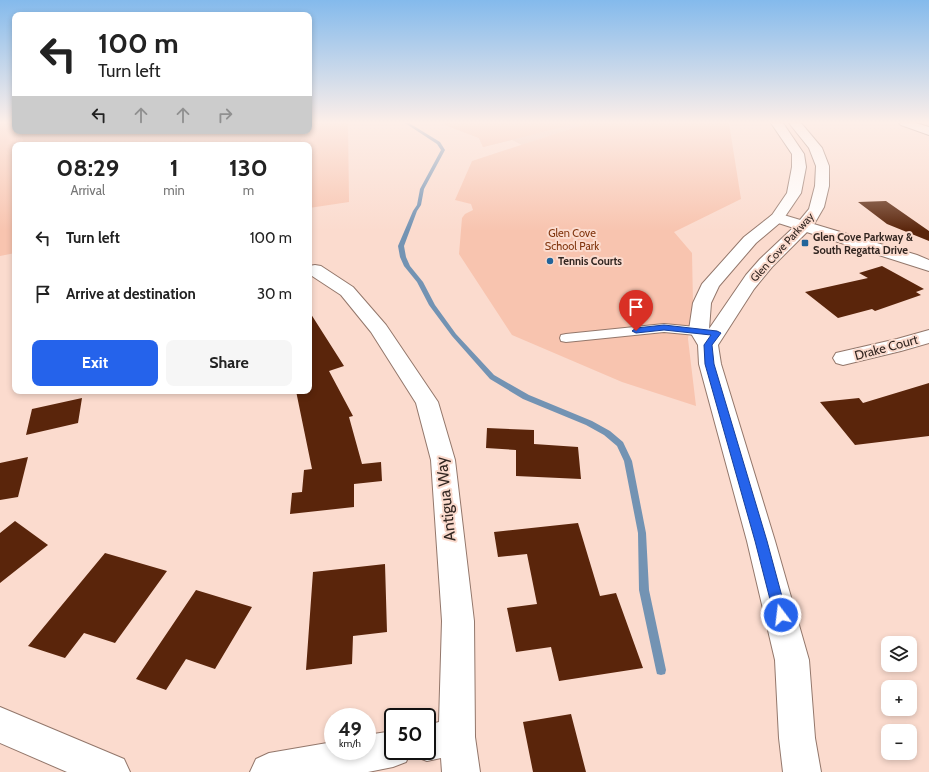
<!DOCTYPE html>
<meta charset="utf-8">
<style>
body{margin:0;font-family:Cabin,sans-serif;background:#f6f6f6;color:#222;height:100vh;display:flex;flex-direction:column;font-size:15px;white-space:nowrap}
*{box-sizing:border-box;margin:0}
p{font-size:13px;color:#767676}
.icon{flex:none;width:22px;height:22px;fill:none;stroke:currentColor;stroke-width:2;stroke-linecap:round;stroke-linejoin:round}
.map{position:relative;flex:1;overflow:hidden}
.panel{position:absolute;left:12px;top:142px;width:300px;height:252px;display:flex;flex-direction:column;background:#fff;border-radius:8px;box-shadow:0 2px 6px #0003}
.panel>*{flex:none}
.top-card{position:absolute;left:12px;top:12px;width:300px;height:122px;border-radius:8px;box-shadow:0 2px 6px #0003;background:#fff;color:#222;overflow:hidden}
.fabs{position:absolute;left:881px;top:636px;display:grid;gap:8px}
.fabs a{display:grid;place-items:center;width:36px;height:36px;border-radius:8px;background:#fff;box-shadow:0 2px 6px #0003;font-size:20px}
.speed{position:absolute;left:324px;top:708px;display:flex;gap:8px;font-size:20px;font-weight:700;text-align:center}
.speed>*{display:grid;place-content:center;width:52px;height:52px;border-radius:50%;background:#fff;box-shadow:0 2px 6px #0003;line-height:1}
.speed small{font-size:10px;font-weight:400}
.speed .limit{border:2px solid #111;border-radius:6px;background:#fff;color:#111}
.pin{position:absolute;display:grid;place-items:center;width:34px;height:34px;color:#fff;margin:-41px -17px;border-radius:50% 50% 50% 0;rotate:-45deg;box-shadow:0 0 4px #0007}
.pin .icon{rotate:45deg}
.me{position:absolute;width:44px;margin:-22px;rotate:345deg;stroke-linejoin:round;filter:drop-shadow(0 0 3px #0008)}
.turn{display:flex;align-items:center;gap:14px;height:84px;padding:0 20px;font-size:18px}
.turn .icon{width:52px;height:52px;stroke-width:2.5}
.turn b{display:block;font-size:28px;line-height:34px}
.lanes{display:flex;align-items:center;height:38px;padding:0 20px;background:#0003;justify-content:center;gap:20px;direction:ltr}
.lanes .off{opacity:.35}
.eta{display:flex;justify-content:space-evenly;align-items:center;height:68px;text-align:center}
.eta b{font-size:24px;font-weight:700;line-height:28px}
.cta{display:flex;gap:8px;margin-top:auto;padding:8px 20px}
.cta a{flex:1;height:46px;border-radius:8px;background:#2563eb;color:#fff;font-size:16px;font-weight:700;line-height:46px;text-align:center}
.cta a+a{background:#f6f6f6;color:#222}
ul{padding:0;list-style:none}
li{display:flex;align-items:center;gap:12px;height:56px;padding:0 20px}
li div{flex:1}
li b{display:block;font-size:15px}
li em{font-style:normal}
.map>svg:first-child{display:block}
</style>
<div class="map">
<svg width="929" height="772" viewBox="0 0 929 772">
<rect width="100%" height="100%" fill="#fbdbce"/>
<path fill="#f1cbbc" d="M442,123h142l-5,3 -57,19 -10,-5 -29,7 -4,-9 -29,-11z"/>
<path fill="#f8c4af" d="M0,123h15v8h294v-8h39l1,79 -40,6v-63h-294v108l-15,3z
M442,123h124l5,2 -88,22 -4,-9 -29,-11z
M584,123h145l12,76 -67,33 18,21 1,50 -5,36 8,67 -74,-24 -110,-47 -53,-81 3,-36 3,-4 8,-4 -2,-6 -16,-4 17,-39 107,-35z"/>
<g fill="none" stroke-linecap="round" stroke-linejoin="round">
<path fill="#7393b3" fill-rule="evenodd" d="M405,123h4l31,19 5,8 -21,39 -3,16 -4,6 -13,35 2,11 4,9 13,16 12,23 21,29 38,41 35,20 63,26 18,10 13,11 9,19 14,72 3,57 17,80 -1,4 -4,1 -4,-1 -1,-4 -17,-80 -1,-57 -14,-72 -7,-15 -13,-11 -18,-10 -63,-26 -33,-20 -38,-43 -23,-31 -12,-23 -13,-16 -4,-9 -2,-11 15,-35 4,-6 3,-16 21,-39 -4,-6z"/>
</g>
<path fill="#5a250b" d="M886,201l43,30v10l-42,-17 -29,-22z
M882,266l42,23 -8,3 5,3 -46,16 -3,-2 -34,9 -33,-26 63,-14 -9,-5z
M309,311l35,55 -15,5 24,45 -4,1 13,47 19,-2 1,19 -28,3v23l-64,7 2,-21 10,-1 2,-22 8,-1 -16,-78h13z
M929,383v53l-74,9 -35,-43 39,-4 4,5z
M82,398l-4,25 -52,12 6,-26z
M487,428l47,2v14l44,3 3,32 -65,-3v-26l-30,-2z
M28,457l-10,40 -18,3v-37z
M15,521l33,24 -48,38v-50z
M578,523l22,73 16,-3 27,75 -84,13 -8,-34 -35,5 -9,-44 30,-4 -10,-50 -29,3 -4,-25z
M105,553l62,18 -52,72 -31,-10 -19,25 -37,-12z
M385,564l2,68 -34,4 -1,28 -46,6 7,-98z
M196,590l56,17 -37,62 -29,-10 -20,31 -30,-11z
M571,714l15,58h-53l-10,-50z"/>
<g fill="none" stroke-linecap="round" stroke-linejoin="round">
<defs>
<path id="service" d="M664,324l43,4 4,1 2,3 -2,3 -4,1 -43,-4 -98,10 -5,-1 -1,-3 1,-3 5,-1z"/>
<path id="minor" d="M899,123h17l13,4v8l-28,-10z
M315,265l6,1 32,21 33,38 52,77 17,58 19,161 1,116 5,35h-38l-1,-14 -14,3 -13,-5 -2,-5h15v-26l12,-3 3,-101 -11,-161 -15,-57 -45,-71 -30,-37 -32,-21v-8z
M929,330v13l-28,8 -58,14 -7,-2 -3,-5 3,-5 61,-14z
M0,707l124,52 6,13h-63l-67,-29z
M393,731v20h18l-5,11 -13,5 -25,5h-118l6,-13 13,-6 64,-11v9h34v-16z"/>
<path id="tertiary" d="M777,213l140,42 12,5v11l-157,-50 -3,-3 3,-3z"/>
<path id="secondary" d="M771,123h12l21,31 2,13 -5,26 -19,28 -26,22 -37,43 -8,17 -2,26 37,-54 14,-16 35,-33 14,-17 6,-23 1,-20 -7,-18 -20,-25h12l21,25 7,18v20l-5,21 -11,19 -41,41 -18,22 -36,56 3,19 54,177 34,119 6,78 6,34h-38l-4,-34 -4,-78 -28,-119 -48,-177 -1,-19 -9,-15 4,-27 9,-19 42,-47 28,-22 15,-22 5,-26v-13z"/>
</defs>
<use href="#service" stroke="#93776b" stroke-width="2"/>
<use href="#minor" stroke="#93776b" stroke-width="2"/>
<use href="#tertiary" stroke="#93776b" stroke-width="2"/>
<use href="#secondary" stroke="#93776b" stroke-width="2"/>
<use href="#service" fill="#fff" fill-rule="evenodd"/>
<use href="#minor" fill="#fff" fill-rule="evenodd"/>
<use href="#tertiary" fill="#fff" fill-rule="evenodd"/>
<use href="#secondary" fill="#fff" fill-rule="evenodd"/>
</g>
<linearGradient id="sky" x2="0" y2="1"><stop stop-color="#84baec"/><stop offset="0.53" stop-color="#fdefe9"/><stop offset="1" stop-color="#fdefe9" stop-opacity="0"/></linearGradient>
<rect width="929" height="231" fill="url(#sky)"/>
<path fill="#2563eb" stroke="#184099" d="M664,325l53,6 4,2 -9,12 2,19 53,177 20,74 -2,5 -4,1 -5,-1 -2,-5 -19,-74 -50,-177 -1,-19 7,-10 -47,-5 -28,3 -4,-2 4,-3z"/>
<g fill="#22649a" stroke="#fbdbce" stroke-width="1.5">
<rect x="801" y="239" width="8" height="8" rx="2"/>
<circle cx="550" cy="261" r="4"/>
</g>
<g text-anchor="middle" stroke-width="4" stroke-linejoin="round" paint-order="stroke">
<g font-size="11" fill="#81350e" stroke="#fbdbce">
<text x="572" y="237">Glen Cove<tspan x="572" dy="13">School Park</tspan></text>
</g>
<g font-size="11" font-weight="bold" fill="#322621" stroke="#fbdbce" text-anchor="start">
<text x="813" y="241">Glen Cove Parkway &amp;<tspan x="813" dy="13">South Regatta Drive</tspan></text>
<text x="558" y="265">Tennis Courts</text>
</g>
<g font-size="11" fill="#322621" stroke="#fbdbce">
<text transform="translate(782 247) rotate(-48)" y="4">Glen Cove Parkway</text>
</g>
<g font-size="13" fill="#322621" stroke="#fbdbce">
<text transform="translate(886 347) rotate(-15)" y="5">Drake Court</text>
</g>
<g font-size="16" fill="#322621" stroke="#fbdbce">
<text transform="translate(445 499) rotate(-96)" y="6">Antigua Way</text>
</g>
</g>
</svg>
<div class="fabs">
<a><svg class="icon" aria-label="layers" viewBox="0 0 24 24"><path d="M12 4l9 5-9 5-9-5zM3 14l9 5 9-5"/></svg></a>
<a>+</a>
<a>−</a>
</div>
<div class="speed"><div>49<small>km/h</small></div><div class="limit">50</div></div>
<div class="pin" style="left:636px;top:331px;background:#d93025"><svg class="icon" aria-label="arrive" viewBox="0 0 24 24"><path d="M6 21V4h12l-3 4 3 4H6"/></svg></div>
<svg class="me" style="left:781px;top:615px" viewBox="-20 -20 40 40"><circle r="17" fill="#2563eb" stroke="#fff" stroke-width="3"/><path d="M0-11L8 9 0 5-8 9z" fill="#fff"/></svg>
<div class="top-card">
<div class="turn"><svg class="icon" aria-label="left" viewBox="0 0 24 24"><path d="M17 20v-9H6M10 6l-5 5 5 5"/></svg><div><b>100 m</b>Turn left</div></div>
<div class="lanes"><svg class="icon" aria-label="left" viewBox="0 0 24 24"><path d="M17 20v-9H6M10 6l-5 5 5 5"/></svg><svg class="icon off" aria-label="ahead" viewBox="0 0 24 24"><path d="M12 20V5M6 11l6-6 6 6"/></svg><svg class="icon off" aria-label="ahead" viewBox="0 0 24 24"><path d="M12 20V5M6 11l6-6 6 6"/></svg><svg class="icon off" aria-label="right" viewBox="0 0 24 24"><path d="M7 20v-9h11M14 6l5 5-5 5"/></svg></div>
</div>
<section class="panel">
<div class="eta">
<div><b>08:29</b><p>Arrival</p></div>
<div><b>1</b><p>min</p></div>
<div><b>130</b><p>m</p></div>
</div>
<ul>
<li><svg class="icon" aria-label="left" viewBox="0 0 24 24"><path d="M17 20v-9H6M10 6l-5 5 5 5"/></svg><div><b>Turn left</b></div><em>100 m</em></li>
<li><svg class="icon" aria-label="arrive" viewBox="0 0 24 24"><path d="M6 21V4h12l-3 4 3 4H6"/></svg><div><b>Arrive at destination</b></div><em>30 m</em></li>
</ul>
<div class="cta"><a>Exit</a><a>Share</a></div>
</section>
</div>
